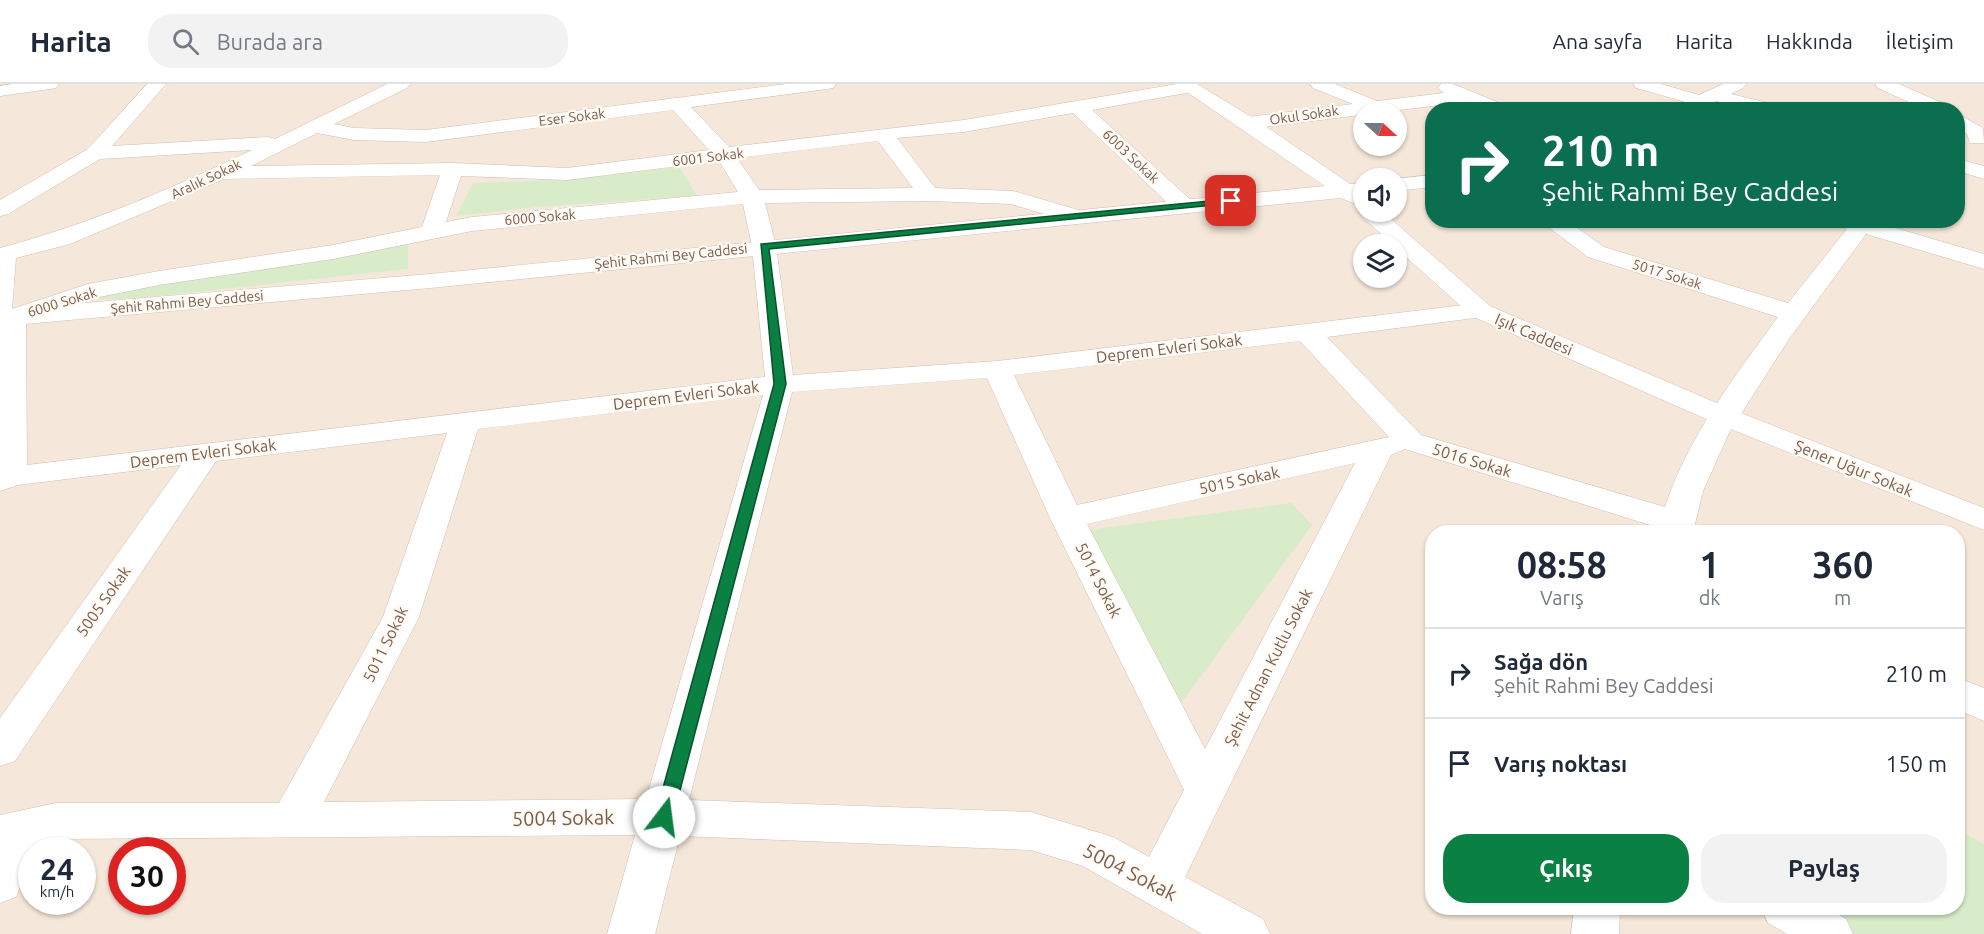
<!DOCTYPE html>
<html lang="tr">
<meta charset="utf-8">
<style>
body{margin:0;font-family:Ubuntu,sans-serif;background:#f2f2f3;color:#1f2937;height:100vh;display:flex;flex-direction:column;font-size:22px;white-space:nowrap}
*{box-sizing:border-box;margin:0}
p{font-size:20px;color:#747a83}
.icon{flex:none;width:33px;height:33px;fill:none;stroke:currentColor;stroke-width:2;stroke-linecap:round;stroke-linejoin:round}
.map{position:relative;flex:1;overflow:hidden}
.panel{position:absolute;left:1425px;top:441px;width:540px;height:390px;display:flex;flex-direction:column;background:#fff;border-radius:24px;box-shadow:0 2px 4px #0004}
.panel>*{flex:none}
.guide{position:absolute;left:1425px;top:18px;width:540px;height:126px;border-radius:24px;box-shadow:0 2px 4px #0004;background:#0b6e4f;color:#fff;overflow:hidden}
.needle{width:39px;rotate:111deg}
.buttons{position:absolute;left:1353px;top:18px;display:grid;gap:12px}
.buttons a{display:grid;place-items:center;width:54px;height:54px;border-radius:50%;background:#fff;box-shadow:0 2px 4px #0004;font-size:30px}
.speed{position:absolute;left:18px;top:753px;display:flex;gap:12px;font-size:30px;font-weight:700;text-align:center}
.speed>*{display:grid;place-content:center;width:78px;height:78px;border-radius:50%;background:#fff;box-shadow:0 2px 4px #0004;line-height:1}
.speed small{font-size:15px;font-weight:400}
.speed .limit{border:9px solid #d22;background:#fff;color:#111}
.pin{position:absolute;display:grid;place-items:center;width:51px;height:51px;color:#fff;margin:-26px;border-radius:12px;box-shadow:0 3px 9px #0006}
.me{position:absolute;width:66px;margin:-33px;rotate:15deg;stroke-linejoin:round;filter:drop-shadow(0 0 4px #0008)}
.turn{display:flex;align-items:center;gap:21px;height:126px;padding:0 18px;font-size:27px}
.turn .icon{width:78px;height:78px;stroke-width:2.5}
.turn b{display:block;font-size:42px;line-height:51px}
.eta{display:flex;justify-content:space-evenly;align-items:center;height:102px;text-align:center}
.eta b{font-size:36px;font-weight:700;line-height:42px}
.action{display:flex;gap:12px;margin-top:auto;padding:12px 18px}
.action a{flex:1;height:69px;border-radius:24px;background:#0b8043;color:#fff;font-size:24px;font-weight:700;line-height:69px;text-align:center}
.action a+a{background:#f2f2f3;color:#1f2937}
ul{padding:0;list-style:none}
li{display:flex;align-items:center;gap:18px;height:90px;padding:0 18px;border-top:2px solid #e0e1e3}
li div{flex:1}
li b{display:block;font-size:22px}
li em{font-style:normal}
header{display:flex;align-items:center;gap:36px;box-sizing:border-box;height:84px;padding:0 30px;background:#fff;border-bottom:2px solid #e0e1e3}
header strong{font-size:28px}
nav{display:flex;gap:33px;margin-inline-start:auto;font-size:21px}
.search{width:420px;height:54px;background:#f2f2f3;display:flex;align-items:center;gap:15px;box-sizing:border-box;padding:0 21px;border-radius:24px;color:#747a83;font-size:22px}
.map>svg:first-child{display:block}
</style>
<header>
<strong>Harita</strong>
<div class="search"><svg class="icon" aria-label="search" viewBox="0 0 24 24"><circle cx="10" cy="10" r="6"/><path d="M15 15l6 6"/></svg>Burada ara</div>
<nav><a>Ana sayfa</a><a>Harita</a><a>Hakkında</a><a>İletişim</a></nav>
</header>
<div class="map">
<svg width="1984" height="850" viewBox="0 0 1984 850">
<rect width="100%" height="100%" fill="#fdf6ec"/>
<path fill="#f5e8da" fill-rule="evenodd" d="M0,0h1984v850h-1984zM1432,26h526v110h-526zM1364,28h32v34h-32zM1364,94h32v34h-32zM1364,160h32v34h-32zM1432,448h526v376h-526zM32,766h50v52h-50zM122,766h50v52h-50z"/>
<path fill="#d8ecc9" d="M679,83l18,29 -160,11 -81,9 17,-33 61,-2z
M408,159v26l-278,30h-52z
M1291,419l21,22 -135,184 -97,-178z
M1958,746l26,14v90h-129l-44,-26h147z"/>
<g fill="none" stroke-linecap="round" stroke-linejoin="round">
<defs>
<path id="street" d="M12,0h47l-3,4 -6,1 -50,7v-10z
M147,0h19l-54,62 156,-9 7,2 112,-55h23l-3,4 -73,36 20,4 72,2 360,-46h50l-3,4 -6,1 -136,18 38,40 235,-27 213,-36h21l2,3 -3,4 -6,1 -99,18 100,91 3,5 -3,5 -8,2 -8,-2 -103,-98 -109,19 -67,6 38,50 78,3 69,20 3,5 -3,5 -8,2 -63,-19 -82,-3 -164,2 11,43 17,129 204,-14 484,-58 9,3 4,5 -4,5 -163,21 94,98 244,72c23,-70 70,-131 113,-190l-190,-60 -49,-37h27l38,27 184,56 59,-74 -13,-4 -3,-5h37l116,34v15l-118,-35 -77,105 -59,92 -27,60 -10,41h-34l1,-4 -255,-79 -14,6 -206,422 78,42 7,15h-68l-119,-68 -52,-16 -351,-14 -25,98h-48l28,-99 -579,4 -19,5 -2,6h-3v10l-16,37 -16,6v-88l56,-12h223l104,-186 64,-184 -231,28 -201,300 -15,5v-48l181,-253 -163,20 -18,6v-243c87,-23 171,-59 252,-98l-152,9 -92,55 -8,2v-16l88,-51zM673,26l36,40 -142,18 -114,-5 -202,3 66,-33 37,7 72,2zM878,57l35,47 -154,2 -22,-32zM719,77l19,31 -266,25 -26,5 15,-46 106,4zM440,91l-18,52 -89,18 -174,26 -71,13 -76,25 4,-51 54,-14 154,-65zM743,120l9,42 13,131 -738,88 -1,-144 68,-23 65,-13 174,-26 139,-28zM1300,257l89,96 -312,68 -63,-130zM987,294l63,140 134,272 -35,67 -36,-20 -82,-25 -342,-12 103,-408zM763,311l-117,404 -322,3 95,-185 59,-188zM1355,379l-150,286 -118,-225z
M1310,0h25l42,17 67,-8 -6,-5 3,-4h12l54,22 2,4h-26l-19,-8 -216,27 -7,-2 -3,-4 3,-4 7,-2 105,-13 -40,-16z
M1633,0h28l45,13 -1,-2 3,-4 6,-1 67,16 2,4h-33l-42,-11 1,2 -3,4 -6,1 -64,-18z
M1875,0h24l50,22 2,4h-25l-48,-22z
M1958,30l25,14 1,15h-14l-3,-9 -9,-6z
M1958,75l26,7v13l-26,-8z
M1958,594l26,10v33l-26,-11z
M1574,824h46l-1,26h-48z
M1761,824h66l19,11 7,15h-66l-19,-11z"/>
<path id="secondary" d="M1175,0h22l58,35 95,65 14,-1v14l-3,4 -8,2 -12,-5 -911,90 -417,37 -13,-2v-16l13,2 417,-35 895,-88z
M1723,0h23l-3,4 -45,22h-25l2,-4z
M1432,91v12l-36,4v-12z
M1364,123v5h19l107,94 243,104 251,98v22l-271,-108 -241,-106 -76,-68v-4h-3l-31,-27 -3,-5z"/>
</defs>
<use href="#street" stroke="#d1beb0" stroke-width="1"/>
<use href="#secondary" stroke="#d6c0b0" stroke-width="1"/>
<use href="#street" fill="#fff" fill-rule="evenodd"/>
<use href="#secondary" fill="#fff" fill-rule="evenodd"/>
</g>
<path fill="#0b8043" stroke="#07532c" stroke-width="1.5" d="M1231,115l4,2 -1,2 -465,46 17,135 -113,433 -3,5 -6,3 -7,-3 -2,-5 119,-433 -13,-140z"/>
<g text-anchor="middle" stroke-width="4.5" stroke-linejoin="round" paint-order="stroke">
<g font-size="14" fill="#7a5c4d" stroke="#fffaf3">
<text transform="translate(1304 31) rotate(-8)" y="5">Okul Sokak</text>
<text transform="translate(572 33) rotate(-7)" y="5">Eser Sokak</text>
<text transform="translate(1131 72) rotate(43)" y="5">6003 Sokak</text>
<text transform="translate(708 73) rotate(-7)" y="5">6001 Sokak</text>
<text transform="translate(206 95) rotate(-25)" y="5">Aralık Sokak</text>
<text transform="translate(540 133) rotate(-5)" y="5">6000 Sokak</text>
<text transform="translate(671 172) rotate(-6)" y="5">Şehit Rahmi Bey Caddesi</text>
<text transform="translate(1667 190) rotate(17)" y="5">5017 Sokak</text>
<text transform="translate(62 218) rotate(-17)" y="5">6000 Sokak</text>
<text transform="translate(187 218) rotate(-5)" y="5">Şehit Rahmi Bey Caddesi</text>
</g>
<g font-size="16" fill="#7a5c4d" stroke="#fffaf3">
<text transform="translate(1534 250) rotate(23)" y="6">Işık Caddesi</text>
<text transform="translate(1169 264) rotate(-7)" y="6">Deprem Evleri Sokak</text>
<text transform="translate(686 311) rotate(-7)" y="6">Deprem Evleri Sokak</text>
<text transform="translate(203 369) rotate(-7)" y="6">Deprem Evleri Sokak</text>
<text transform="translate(1472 376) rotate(17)" y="6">5016 Sokak</text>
<text transform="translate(1854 384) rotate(22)" y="6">Şener Uğur Sokak</text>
<text transform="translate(1239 396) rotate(-12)" y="6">5015 Sokak</text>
<text transform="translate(1099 496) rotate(63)" y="6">5014 Sokak</text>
<text transform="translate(103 517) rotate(-55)" y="6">5005 Sokak</text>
<text transform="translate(385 560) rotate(-64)" y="6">5011 Sokak</text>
<text transform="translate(1268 583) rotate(-63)" y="6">Şehit Adnan Kutlu Sokak</text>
</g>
<g font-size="20" fill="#7a5c4d" stroke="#fffaf3">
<text transform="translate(563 734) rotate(-1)" y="7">5004 Sokak</text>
<text transform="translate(1130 788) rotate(27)" y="7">5004 Sokak</text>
</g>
</g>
</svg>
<div class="buttons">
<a><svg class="needle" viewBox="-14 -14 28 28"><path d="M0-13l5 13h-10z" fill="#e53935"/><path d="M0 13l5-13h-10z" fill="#747a83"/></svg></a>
<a><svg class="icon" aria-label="sound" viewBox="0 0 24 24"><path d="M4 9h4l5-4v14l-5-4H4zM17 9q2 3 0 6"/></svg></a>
<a><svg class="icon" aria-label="layers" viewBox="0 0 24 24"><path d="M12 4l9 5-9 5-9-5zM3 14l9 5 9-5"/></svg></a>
</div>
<div class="speed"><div>24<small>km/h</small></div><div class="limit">30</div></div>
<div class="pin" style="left:1231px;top:117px;background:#d93025"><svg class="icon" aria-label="arrive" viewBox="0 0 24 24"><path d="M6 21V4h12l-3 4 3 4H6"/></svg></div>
<svg class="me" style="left:664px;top:733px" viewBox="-20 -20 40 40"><circle r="19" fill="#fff"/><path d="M0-13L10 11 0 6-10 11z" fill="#0b8043"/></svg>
<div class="guide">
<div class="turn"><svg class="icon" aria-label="right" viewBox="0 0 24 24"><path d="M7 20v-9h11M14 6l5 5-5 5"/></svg><div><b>210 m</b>Şehit Rahmi Bey Caddesi</div></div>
</div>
<section class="panel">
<div class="eta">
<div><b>08:58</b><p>Varış</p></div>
<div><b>1</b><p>dk</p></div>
<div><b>360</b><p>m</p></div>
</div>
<ul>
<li><svg class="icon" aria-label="right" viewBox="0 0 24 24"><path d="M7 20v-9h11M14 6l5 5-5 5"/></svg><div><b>Sağa dön</b><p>Şehit Rahmi Bey Caddesi</p></div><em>210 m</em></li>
<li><svg class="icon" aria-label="arrive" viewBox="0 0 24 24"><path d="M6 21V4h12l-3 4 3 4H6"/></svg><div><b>Varış noktası</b></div><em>150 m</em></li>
</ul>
<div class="action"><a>Çıkış</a><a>Paylaş</a></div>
</section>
</div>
